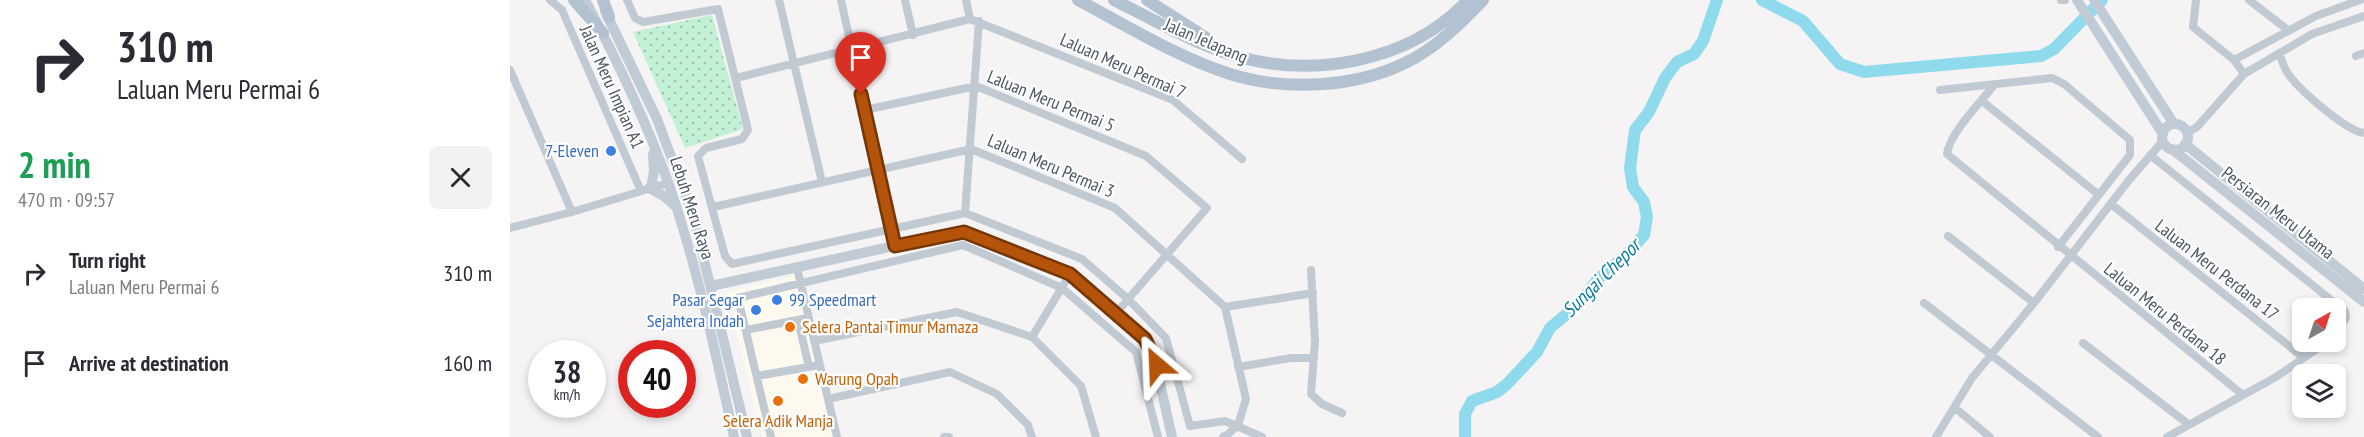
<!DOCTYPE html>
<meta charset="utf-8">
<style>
body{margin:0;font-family:"PT Sans Narrow",sans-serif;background:#f2f2f3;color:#2b2b33;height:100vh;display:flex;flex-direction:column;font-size:22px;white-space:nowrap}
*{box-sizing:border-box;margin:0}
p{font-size:20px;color:#7c7c81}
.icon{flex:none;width:33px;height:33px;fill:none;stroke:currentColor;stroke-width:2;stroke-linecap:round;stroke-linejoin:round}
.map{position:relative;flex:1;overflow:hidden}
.side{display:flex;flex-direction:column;background:#fff;width:510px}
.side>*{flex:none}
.banner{background:#fff;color:#2b2b33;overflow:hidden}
.needle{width:39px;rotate:39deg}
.tools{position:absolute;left:1782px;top:298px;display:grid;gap:12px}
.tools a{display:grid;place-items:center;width:54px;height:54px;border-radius:9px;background:#fff;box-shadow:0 3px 9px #0003;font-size:30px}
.speed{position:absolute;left:18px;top:340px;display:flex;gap:12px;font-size:30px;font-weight:700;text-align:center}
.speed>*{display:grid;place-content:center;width:78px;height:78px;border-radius:50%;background:#fff;box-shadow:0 3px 9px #0003;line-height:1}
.speed small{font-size:15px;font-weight:400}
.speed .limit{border:9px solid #d22;background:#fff;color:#111}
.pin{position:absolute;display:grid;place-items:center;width:51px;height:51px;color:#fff;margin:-62px -26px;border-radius:50% 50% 50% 0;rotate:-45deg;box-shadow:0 0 6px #0007}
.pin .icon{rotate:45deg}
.me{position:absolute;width:66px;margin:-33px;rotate:334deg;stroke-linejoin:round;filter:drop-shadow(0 0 4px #0008)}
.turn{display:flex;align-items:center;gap:21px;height:126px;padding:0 18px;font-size:27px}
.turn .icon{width:78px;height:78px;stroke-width:2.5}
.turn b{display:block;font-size:42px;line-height:51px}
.round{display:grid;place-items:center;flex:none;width:63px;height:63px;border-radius:9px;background:#f2f2f3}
.headline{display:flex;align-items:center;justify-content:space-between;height:102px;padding:0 18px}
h1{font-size:36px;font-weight:700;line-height:45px;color:#1e9e55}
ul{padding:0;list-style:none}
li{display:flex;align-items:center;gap:18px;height:90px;padding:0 18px}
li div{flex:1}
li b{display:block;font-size:22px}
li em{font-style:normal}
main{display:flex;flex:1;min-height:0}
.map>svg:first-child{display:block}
</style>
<main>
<section class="side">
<div class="banner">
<div class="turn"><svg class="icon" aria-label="right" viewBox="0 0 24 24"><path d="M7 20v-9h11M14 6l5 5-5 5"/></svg><div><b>310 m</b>Laluan Meru Permai 6</div></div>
</div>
<div class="headline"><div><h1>2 min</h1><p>470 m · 09:57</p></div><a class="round"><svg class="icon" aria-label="close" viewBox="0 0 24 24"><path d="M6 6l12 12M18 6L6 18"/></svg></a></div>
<ul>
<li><svg class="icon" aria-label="right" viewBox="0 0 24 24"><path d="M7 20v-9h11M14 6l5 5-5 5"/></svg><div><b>Turn right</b><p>Laluan Meru Permai 6</p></div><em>310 m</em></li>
<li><svg class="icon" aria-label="arrive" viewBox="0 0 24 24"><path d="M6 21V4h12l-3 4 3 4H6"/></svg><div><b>Arrive at destination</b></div><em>160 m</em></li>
</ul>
</section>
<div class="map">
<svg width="1854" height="437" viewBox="0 0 1854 437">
<defs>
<pattern id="park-dots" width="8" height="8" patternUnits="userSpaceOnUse" patternTransform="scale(1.5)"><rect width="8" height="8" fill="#c3f1d5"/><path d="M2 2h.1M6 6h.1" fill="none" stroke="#a0c6b0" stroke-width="1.8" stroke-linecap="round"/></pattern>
</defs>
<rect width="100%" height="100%" fill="#f5f3f3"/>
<path fill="#fdf9ef" d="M287,275l41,162h-76l-36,-145z"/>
<path fill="url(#park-dots)" d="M202,15l31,114 -58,19 -52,-116z"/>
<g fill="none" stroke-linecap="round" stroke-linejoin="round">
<path stroke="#90daee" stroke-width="12" d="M1252,0l41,21 37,43 24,8 177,-16 13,-7 48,-49
M955,437v-23l7,-13 25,-9 10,-8 30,-32 13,-24 31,-26 17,-23 30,-26 16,-18 3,-18 -3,-15 -11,-15 -3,-19 5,-38 14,-18 16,-34 12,-16 17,-8 9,-13 14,-41"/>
<path stroke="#c1cad2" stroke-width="8" d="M40,0l12,10 79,181
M117,0l8,18 8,4 75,-13 30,121 -6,9 -36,9 -8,8 27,100 7,8 233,-51 117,46 46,40 38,39 24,88 35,-5 37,16
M269,0l43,182
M331,0l54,246
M395,0l8,35
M456,0l4,19 203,81 69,59
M1551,0h4
M1686,0l-3,27 41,33 10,14
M1739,0l39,30
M1769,53c3,7 5,16 10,22 11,15 57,56 75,58
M1846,56l8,-3
M1724,60l82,-44 44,-16
M0,70l62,142
M226,78l234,-59
M1484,85c-13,17 -45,49 -47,69l296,241
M1430,90l112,-12 12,6 66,56v15l-72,92
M1472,101l117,94
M355,110l111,-24 170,70 61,52 -90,104
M1677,133l10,-6 47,-53 68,-40 52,-18
M1640,155l195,156 1,7 -10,14
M1601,204l193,154
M203,207l258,-58 144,59 110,99 21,92 -8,26 -13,12
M455,213l14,-192
M0,228l62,-16 96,-29
M1438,236l86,67
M287,268l40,169
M801,270l4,71 -4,53 11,10 20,9
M1414,303l174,134
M715,307l88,-14
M288,320l11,47
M236,330l62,-12
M522,337l38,-63
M304,341l143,-29 75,25 49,49 15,51
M1573,343l105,81
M728,367l53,-9h23
M247,376l63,-11
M318,399l122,-27 47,22 31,31 4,12
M1445,408l35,29
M261,437l-33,-139 225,-53 99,43 74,64 22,85
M434,437h5
M1426,437l36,-59 62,-75 95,-123 34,-39
M1657,437l109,-60 51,-35"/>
<path stroke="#c1cbd6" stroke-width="10" d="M75,0c31,58 60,119 83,182 29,83 47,169 66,255
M1567,0l86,134
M1584,0l80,124
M95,11l52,108 36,96 54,222
M1652 137a13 13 0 1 1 26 0a13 13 0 1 1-26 0Z
M1675,144l179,145
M1662,149l192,153
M139,188l15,8 10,9
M141,188l3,-17 -1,-17
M201,286l243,-53 22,2 94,39 47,38 28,27 8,13 19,85
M714,437h1"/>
<path stroke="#b3c2d1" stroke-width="12" d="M64,0l29,33
M93,0l6,17
M568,0c49,26 99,57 152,74 54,17 124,14 175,-11 30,-14 55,-39 78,-63
M604,0c37,18 73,40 112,53 82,27 182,11 242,-53
M637,0l61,39"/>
</g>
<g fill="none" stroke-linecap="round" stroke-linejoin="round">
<defs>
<path id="route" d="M351,94l34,152 69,-14 106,42 75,65 12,26"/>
</defs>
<use href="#route" stroke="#753606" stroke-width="15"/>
<use href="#route" stroke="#b45309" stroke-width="10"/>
</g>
<g fill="#3f7fe0" stroke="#fff" stroke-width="2">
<circle cx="101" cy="151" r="6"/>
<circle cx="267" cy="300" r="6"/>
<circle cx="246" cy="310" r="6"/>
</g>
<g fill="#e8710a" stroke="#fff" stroke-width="2">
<circle cx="280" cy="327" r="6"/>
<circle cx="293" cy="379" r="6"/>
<circle cx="268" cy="401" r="6"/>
</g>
<g text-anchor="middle" stroke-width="4.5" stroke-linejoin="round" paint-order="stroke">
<g font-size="18" fill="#4a5661" stroke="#fff">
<text transform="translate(696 41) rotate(23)" y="6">Jalan Jelapang</text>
<text transform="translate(613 66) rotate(24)" y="6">Laluan Meru Permai 7</text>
<text transform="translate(102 87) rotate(66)" y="6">Jalan Meru Impian A1</text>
<text transform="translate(541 101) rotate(22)" y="6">Laluan Meru Permai 5</text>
<text transform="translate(541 166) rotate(23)" y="6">Laluan Meru Permai 3</text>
<text transform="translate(182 208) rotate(72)" y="6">Lebuh Meru Raya</text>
<text transform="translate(1768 213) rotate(38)" y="6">Persiaran Meru Utama</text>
<text transform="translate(1707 270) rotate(38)" y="6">Laluan Meru Perdana 17</text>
<text transform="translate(1655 314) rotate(39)" y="6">Laluan Meru Perdana 18</text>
</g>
<g font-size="18" fill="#366cbe" stroke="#fff" text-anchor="end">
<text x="89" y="157">7-Eleven</text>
<text x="234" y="306">Pasar Segar<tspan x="234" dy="21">Sejahtera Indah</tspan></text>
<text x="279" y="306" text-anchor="start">99 Speedmart</text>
</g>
<g font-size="18" fill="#c56008" stroke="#fff" text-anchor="start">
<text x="292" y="333">Selera Pantai Timur Mamaza</text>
<text x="305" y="385">Warung Opah</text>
<text x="268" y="427" text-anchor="middle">Selera Adik Manja</text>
</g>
<g font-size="20" font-style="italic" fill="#0c7c9b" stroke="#fff">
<text transform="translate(1091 278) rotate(-45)" y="7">Sungai Chepor</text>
</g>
</g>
</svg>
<div class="tools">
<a><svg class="needle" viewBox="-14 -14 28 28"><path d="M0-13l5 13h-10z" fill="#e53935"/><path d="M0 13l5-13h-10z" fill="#7c7c81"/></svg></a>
<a><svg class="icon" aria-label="layers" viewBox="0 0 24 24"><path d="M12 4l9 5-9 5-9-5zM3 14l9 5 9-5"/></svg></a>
</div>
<div class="speed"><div>38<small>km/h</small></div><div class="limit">40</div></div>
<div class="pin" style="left:351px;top:94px;background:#d93025"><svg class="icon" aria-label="arrive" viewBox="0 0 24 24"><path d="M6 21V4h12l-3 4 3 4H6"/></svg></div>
<svg class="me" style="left:647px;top:365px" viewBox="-20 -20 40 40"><path d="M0-17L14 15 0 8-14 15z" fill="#b45309" stroke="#fff" stroke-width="4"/></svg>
</div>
</main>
